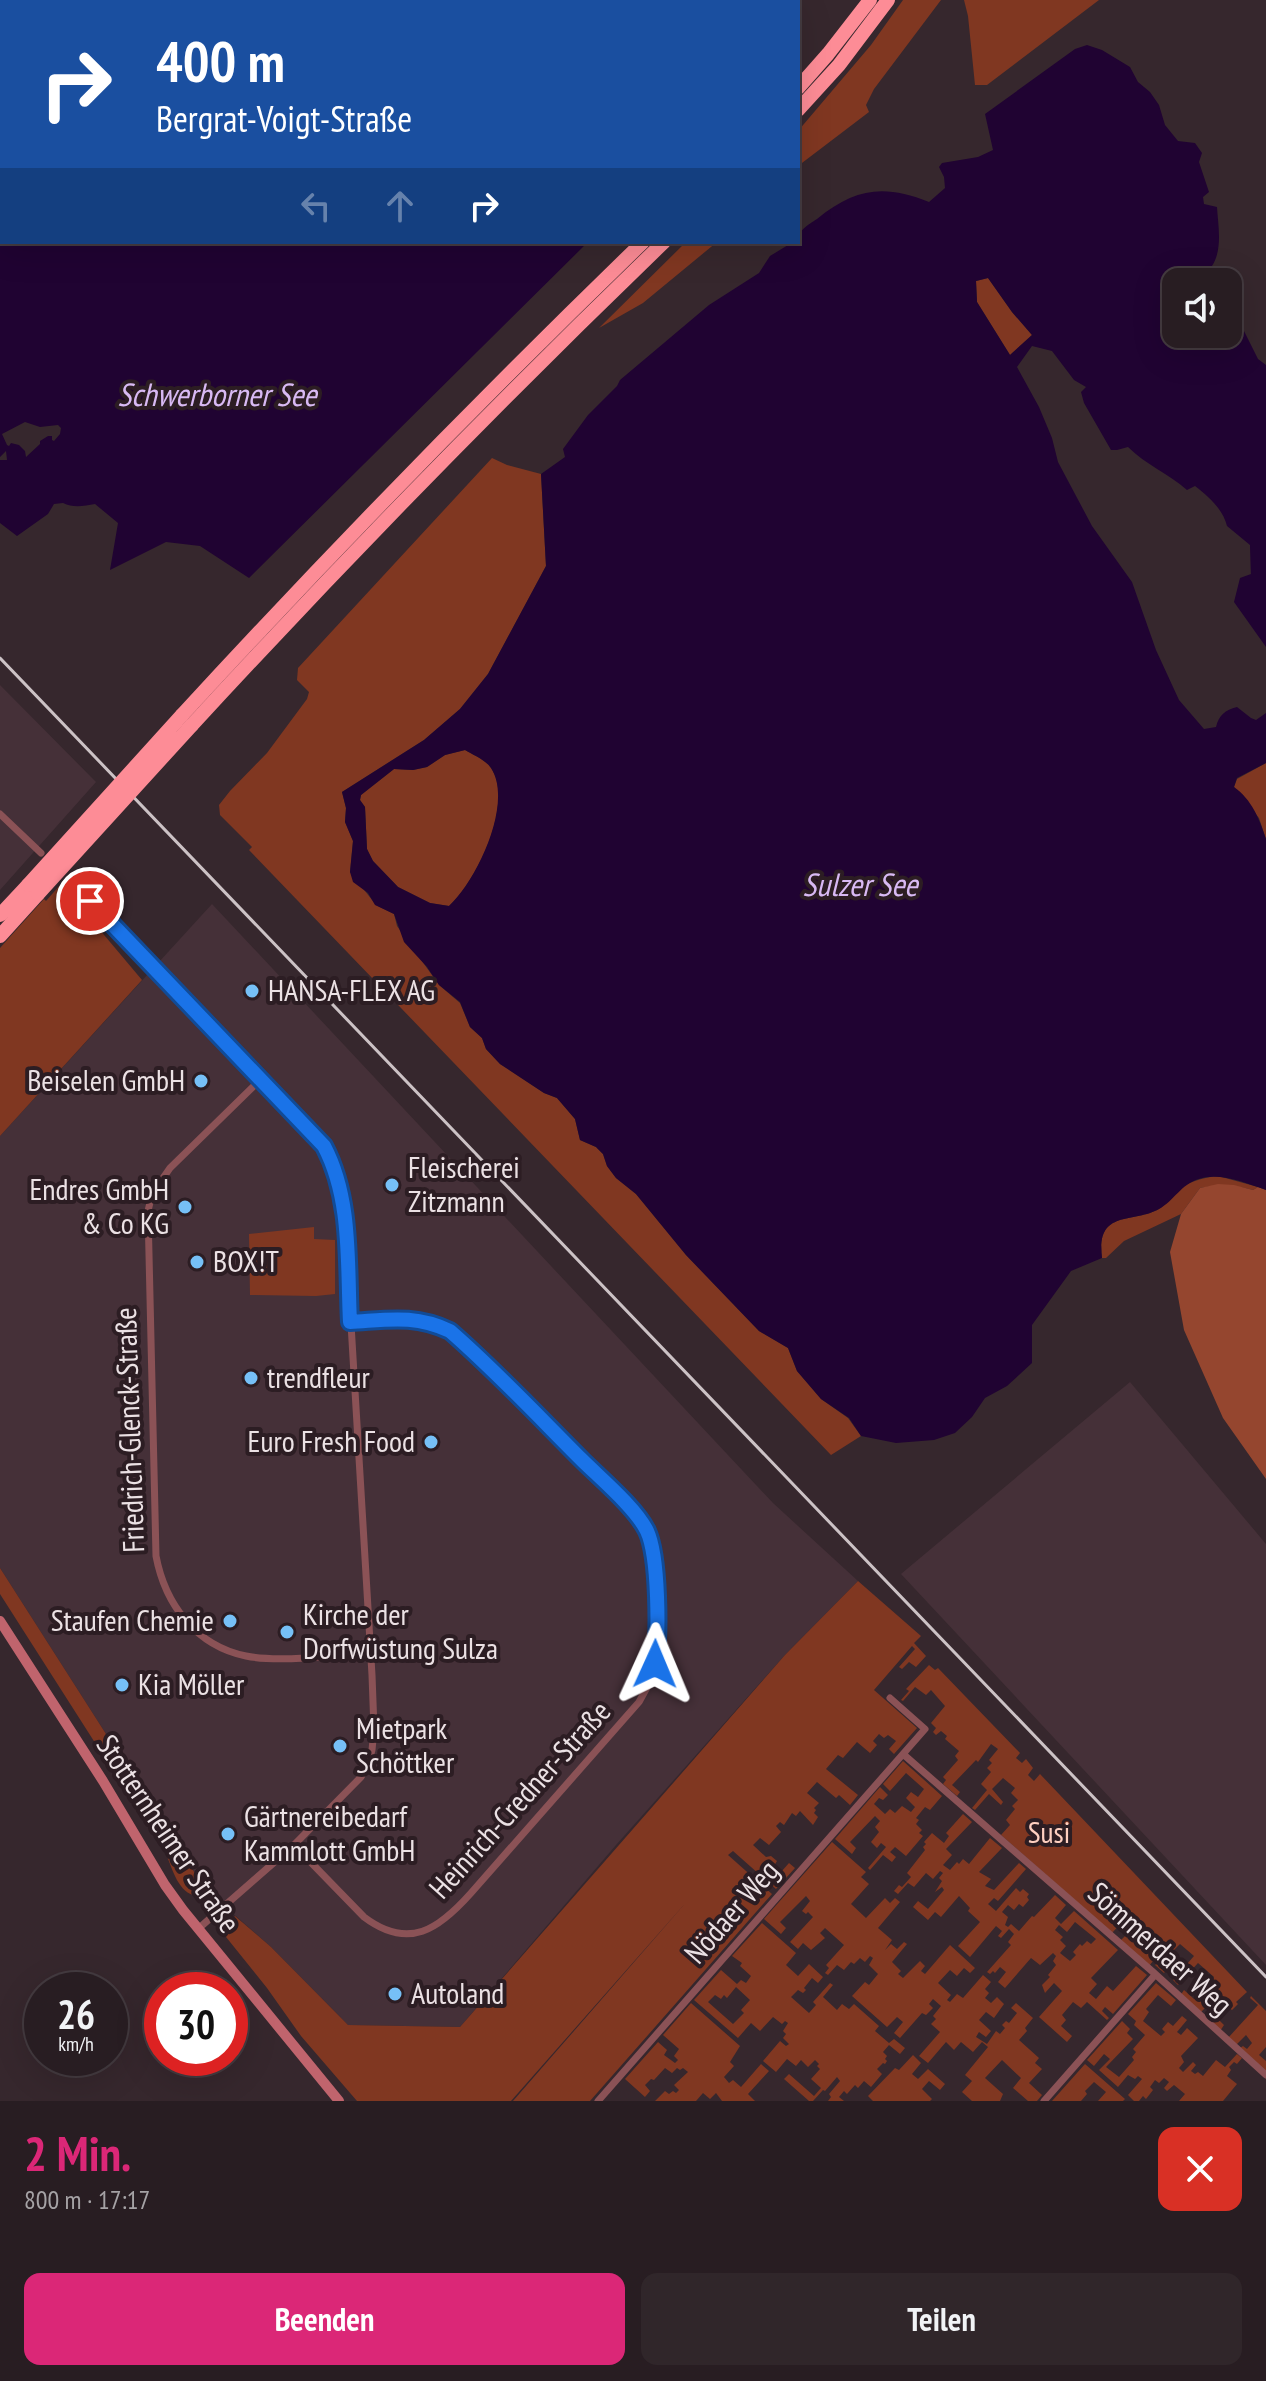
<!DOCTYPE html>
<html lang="de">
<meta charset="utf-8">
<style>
body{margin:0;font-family:"PT Sans Narrow",sans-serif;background:#30262a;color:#f1f3f6;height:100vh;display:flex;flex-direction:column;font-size:30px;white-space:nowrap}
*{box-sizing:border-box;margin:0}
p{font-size:26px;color:#a5a2a5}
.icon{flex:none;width:44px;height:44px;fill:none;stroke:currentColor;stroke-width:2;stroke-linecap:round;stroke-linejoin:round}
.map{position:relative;height:2101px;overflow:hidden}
.drawer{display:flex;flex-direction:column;background:#281d22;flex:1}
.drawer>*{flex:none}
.guide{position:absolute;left:0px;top:0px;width:800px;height:244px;box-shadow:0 8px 32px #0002,0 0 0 2px #443b40;background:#1a4fa0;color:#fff;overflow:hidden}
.fabs{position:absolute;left:1162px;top:268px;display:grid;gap:16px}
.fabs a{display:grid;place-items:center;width:80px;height:80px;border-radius:16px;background:#281d22;box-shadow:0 8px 32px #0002,0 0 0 2px #443b40;font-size:40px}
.speed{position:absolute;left:24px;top:1972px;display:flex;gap:16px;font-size:40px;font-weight:700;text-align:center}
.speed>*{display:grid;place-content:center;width:104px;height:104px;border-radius:50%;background:#281d22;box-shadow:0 8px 32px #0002,0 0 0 2px #443b40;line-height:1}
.speed small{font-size:20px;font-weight:400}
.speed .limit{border:12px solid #d22;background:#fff;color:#111}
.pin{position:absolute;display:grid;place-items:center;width:68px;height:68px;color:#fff;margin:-34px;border:4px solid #fff;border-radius:50%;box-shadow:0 2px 8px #0007}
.me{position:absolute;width:88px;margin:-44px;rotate:1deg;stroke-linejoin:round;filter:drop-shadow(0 0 6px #0008)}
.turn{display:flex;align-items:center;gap:28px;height:168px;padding:0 24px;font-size:36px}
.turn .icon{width:104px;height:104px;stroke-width:2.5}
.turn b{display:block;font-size:56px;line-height:68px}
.lanes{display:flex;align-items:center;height:76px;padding:0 24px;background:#0003;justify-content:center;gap:40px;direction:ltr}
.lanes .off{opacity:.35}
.round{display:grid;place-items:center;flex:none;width:84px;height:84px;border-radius:16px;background:#30262a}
.summary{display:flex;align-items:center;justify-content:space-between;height:136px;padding:0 24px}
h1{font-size:48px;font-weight:700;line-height:60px;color:#db2777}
.primary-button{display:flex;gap:16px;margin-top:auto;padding:16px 24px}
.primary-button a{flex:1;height:92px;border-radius:16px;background:#db2777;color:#fff;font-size:32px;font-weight:700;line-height:92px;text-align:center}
.primary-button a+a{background:#30262a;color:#f1f3f6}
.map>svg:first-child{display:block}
</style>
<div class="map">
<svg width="1266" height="2101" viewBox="0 0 1266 2101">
<rect width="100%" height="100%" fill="#36272d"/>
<path fill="#453038" d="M0,685l96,97 -96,108z
M212,904l561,599 85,78 -73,74 -169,190 -156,182 -112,-2 -77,-78 -66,-58 -205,-321v-432z
M1130,1382l136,162v421l-365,-391z"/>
<path fill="#803721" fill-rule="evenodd" d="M903,0h38l-67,89 -8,16 3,7 -71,54v-35l73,-86z
M964,0h135l-112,85h-12l-7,-69z
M686,242h31l-74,61 -44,25z
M988,278l24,34 20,23 -22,20 -33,-53 -1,-21z
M492,458l15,7 34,9 5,92 -58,108 -28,35 -36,31 -82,52 4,16 -1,14 8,19 -3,31 26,33 18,9 3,12 42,59 21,18 10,24 12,11 4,11 14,15 44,29 13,5 18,21 5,21 16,7 7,7 4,12 9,12 20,16 50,61 73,76 29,17 9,23 24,28 27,19 13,18 -30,19 -582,-605 3,-3 -32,-32 -1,-10 11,-14 37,-38 40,-54 2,-7 -12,-12 1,-12z
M465,750c8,5 21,10 26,18 24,35 -15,114 -42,138l-19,-3 -32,-16 -25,-26 -6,-12 -2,-42 -5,-7 1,-5 33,-26 19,1 14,-3 18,-12z
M1266,763v76l-7,-21 -25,-31 3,-8z
M60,885l8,9 3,9 7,1 64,76 -142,156v-188l44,-49 2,2z
M1218,1176l40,11 -5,3c-19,-5 -33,-6 -53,-2l-19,26 -57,27 -18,17h-4c-6,-49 30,-34 57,-49 6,-4 9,-9 14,-14 12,-13 28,-17 45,-19z
M314,1227v12l21,1v54l-19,2 -66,-1 -1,-61z
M0,1568l205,321 -8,7c-19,-3 -24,-26 -31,-42l-166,-260z
M858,1581l63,55 -7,7 12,13 -10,11 -7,-5 -7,7 -3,-2 16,-18 -3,-3 -38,44 43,38 -23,26 -5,-5 7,-8 -8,-6 -4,3 -5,-4 -6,7 4,4 -7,8 -13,-11 -14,16 -5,-3 -12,14 32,26 -8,10 -11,-10 -3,3 -19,-16 -10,11 12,10 -5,5 2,2 -2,3 4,4 -5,8 -13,-14 -4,5 -4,-3 -8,12 -4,-3 -4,4 5,6 -12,13 -9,-7 -7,7 13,12 5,-1 6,5 -3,5 7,6 8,-9 6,5 -19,21 -43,-38 -5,4 44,39 -182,207h-77l176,-202 -178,202h-154l-56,-65 -34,-48 -45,-56 13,-16 36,31 77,78 112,2 325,-372z
M929,1665l6,5 3,-2 82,85 -4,5 6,5 4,-4 7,9 -5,7 6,6 6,-7 207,218 -11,10 2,2 -6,6 -4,-3 -11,11 7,7 -4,6 -16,-14 10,-11 -4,-3 -11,11 -19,-18 4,-6 10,9 20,-22 -16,-14 -20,22 -5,-5 21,-24 -14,-12 -8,8 5,6 -13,15 -9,-8 9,-9 -6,-5 -7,7 2,3 -4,5 -28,-26 12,-12 -9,-8 -12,13 -111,-98 9,-10 -4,-5 9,-11 -3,-3 6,-6 -7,-7 4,-5 -12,-10 -11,11 11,13 -2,3 -12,-11 -14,16 -3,-2 15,-18 -6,-6 10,-12 -4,-4 5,-5 -3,-3 9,-11 -7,-5 -13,18 -2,-2 -24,25 8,7 -3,4 -14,-12 3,-4 -3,-3 15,-17 -3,-4 4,-5 -14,-12 2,-3 -6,-5 -5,4 -3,-3 3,-4 -5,-5 14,-17 -14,-16 -5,5 -11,-8 -12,14 -2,-1 8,-9 -3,-2z
M903,1761l39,35 -12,14 -5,-3 -9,11 3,2 -3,4 6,6 -3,3 4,3 -17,20 -11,-9 -5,5 6,5 -4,5 -9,-7 -13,15 -2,-2 18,-21 -5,-4 -4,5 -6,-6 8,-10 -4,-5 5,-6 -5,-5 -25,26 6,6 -4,6 -17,-15 45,-52 8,8 -5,5 -4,-2 -5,6 11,10 5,-5 5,4 7,-7 9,6 4,-5 -9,-9 5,-6 7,5 6,-8 -18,-16 -16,18 -7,-7z
M963,1814l9,8 -26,27 6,6 -9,10 7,5 7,-8 2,2 4,-5 6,5 21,-26 12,10 -23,24 12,7 -6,7 9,4 25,-27 7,6 -28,32 -4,-3 -6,6 8,7 20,-23 4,4 3,-3 6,5 -2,3 2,3 -6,7 -4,-3 -5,6 -6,-5 -6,7 6,5 -3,8 3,2 3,-3 8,7 13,-15 2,1 21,-22 11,10 -11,13 6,6 13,-13 44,39 -27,28 6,6 -8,9 7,6 11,-13 6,5 23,-25 11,9 -34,39 -8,-7 -3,4 7,7 -2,2 -20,-18 -6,6 -8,-6 -11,13 4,5 -5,6 11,10 -5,6 -28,-25 23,-26 -8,-8 -9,10 -3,-8 8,-8 -2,-2 8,-10 -3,-4 3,-5 -3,-3 -13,12 -9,-7 -26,30 -7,-6 8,-10 -6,-5 -5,6 -2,-2 -3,3 -3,-2 24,-27 -3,-3 6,-8 -5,-5 -8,9 -3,-2 4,-5 -6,-5 -26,31 -12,-11 22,-24 -12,-11 2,-3 -11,-12 -18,21 -6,-5 -7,8 -15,-13 5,-6 10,8 16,-19 -2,-3 -7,5 7,-11 -3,-3 4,-5 -3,-2 -7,8 -7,-6 -12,14 -6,-4 -10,11 -4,-3 5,-6 3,2 9,-10 -4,-4 18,-23 -2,-3 3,-3 -2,-2 8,-9 12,10 5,-7 -3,-3zM1075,1922l21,17 -5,5 -4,-3 -5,5 -2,-2 -7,8 3,3 -6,6 -10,-8 6,-7 -6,-6 3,-3 -8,-7 4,-5 8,7z
M832,1842l34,30 -5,5 8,7 -18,20 15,14 19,-20 5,5 5,-5 5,4 -22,26 14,12 -7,10 6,-6 6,5 7,-7 3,2 -15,18 9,9 -3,3 5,4 17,-17 5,5 -4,5 4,3 25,-29 25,23 -5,5 -6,-5 -7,8 -7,-6 -12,13 13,12 -4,5 3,2 7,-8 6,4 20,-23 8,7 -6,7 4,4 -4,5 6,5 6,-6 7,7 -10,14 -8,-6 -7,8 12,11 -5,6 -7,-5 -3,5 11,7 9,-13 4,3 5,-6 -3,-3 4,-4 3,2 8,-10 -6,-5 5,-5 17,15 -8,10 2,3 -8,9 20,18 -4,5 7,6 -13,14 13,12 -5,6h-9l-15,-13 8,-10 -19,-18 -17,18 18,16 -3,7h-28l-10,-9 10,-11 -7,-6 23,-28 -6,-5 -9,10 -12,-10 -7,8 -8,-8 -18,21 -9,-7 21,-24 -9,-8 5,-5 -3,-3 8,-10 -8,-7 -4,5 4,4 -7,7 -4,-2 -22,25 -6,-5 9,-11 -6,-5 -10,10 -35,-31 13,-14 4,3 9,-11 -9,-9 4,-7 -3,-2 -5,6 -5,-4 -6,6 -3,-2 -7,8 -7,-5 -9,10 -3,-2 4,-5 -3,-3 18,-20 -19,-17 -5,5 5,5 -14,12 -8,-7 -5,6 -8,-7 23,-25 -5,-5 -2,2 -4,-3 8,-10 -4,-5 -26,26 6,6 -5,6 -17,-15z
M762,1923l34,30 -10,12 12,11 11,-12 14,13 -5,6 -6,-5 -8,10 2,2 -3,3 -5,-3 -7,7 18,16 7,-8 -3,-3 17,-19 3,2 -10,12 14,13 5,-6 7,5 5,-5 25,22 -4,5 14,12 5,-4 11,9 -5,6 -11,-9 -6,7 4,4 -2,3 2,2 -2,3 -2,-1 -6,6 5,5 -11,13 -7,-6 -6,7 -3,-3 -8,9 -3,-3 -5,6 5,4h-16l3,-4 -2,-3 11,-13 -3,-4 -12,14 -2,-1 -10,11h-4l-25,-22 5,-5 25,22 7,-8 -10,-9 9,-10 -3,-3 2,-2 -4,-4 -7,7 -7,-7 -5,6 -9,-7 -11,13 -13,-11 17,-20 6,5 3,-2 -6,-6 3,-4 -3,-3 5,-8 -3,-2 -3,3 -9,-7 -13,14 -9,-8 -13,15 -44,-38 27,-30 16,14 4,-4 5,3 5,-7 -11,-10 2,-3 -10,-7zM736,1987l14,13 -9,10 3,3 -11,11 -25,-22 7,-7 6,4 3,-4 3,3z
M1156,1983l20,17 -5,6 -13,-11 -12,14 3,3 -6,9 18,15 4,-4 -3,-3 6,-7 5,4 9,-10 5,4 -10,12 4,3 6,-7 11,10 -17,18 3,6 -5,6 4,4 10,-10 3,3 -5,6 4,3 3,-2 5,4 13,-16 9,7 12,-13 5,4 -5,6 -3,-2 -5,5 2,3 -4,6 10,8 -14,17h-44l6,-7 -11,-9 -7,6 -3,-3 5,-6 -5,-4 -5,5 -4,-3 -5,7 3,3 -7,9 -3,-3 -4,5h-5l-6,-6 14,-16 -4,-3 -3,3 -7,-4 -10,12 -19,-17 11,-11 -6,-5 -10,12 -7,-6 35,-39 8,8 -3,4 6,6 -27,28 13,10 15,-17 -2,-3 4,-5 -3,-3 12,-14 -11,-10 2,-4 -8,-7z
M1251,1996l15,15v36l-7,8 7,6v10l-26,-23 3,-2 4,3 5,-6 -6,-8 -10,10 -8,-7 30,-33 -8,-7z
M691,2003l49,43 -10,16 4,4 -10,11 5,6 4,-3 8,7 20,-23 8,7 -21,23 7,7h-33l-6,-8 -6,6 -7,-6 -7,8h-41l10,-10 4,3 4,-3 3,2 3,-3 -5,-5 14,-13 -5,-4 -3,2 -3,-2 -5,5 -7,-5 -11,12 -3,-1 -6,6 5,6 -5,6 -20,-18 33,-37 9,8 -3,5 11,8 3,-3 -4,-4 5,-7 -16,-14z
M913,2055l8,8 -9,11 6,5 10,-10 17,15 -5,6 -11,-9 -7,8 10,10 -2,2h-57l-5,-5 27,-28 4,2z
M1085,2064l40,35 -2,2h-25l8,-9 -12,-10 -9,9 2,3 -6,7h-29z"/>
<path fill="#95462f" d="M1218,1184l16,1 19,5 5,-3 8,3v289l-43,-61 -39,-88 -14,-78 11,-38 19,-26z"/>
<path fill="#200332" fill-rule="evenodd" d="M164,0h563l2,2h-567z
M1087,45l15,5 28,17 8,15 12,10 9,13 6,20 13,16 17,2 7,10 -3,9 10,30 -6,5 1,7 13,3c1,18 6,42 -5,59l7,16h-43v52h52v-35l30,60 8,6v282l-32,-45 6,-24 11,-4c0,-2 -1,-24 -1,-29l-23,-19c-4,-17 -19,-30 -32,-40l-8,4c-19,-17 -41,-25 -59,-43l-11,3h-6l-27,-47 -3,-11 5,-5 -12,-7 -22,-29 -20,-5 -15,21 22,40 13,31 6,24 34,64 40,56 24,68 23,50 25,29 12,-2c3,-12 9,-17 21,-20l14,11 5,2 10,-7v50l-29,15 -3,9c18,13 25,31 32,52v351c-20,-7 -47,-18 -67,-11 -18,5 -25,22 -40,30 -27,15 -63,0 -57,49l-31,13 -39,54v38l-25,23 -22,12 -13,19 -17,16 -21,7 -38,3 -35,-7 -12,-18 -28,-19 -24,-28 -9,-23 -29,-17 -73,-76 -50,-61 -20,-16 -9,-12 -4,-12 -7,-7 -16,-7 -5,-21 -18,-21 -13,-5 -44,-29 -14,-15 -4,-11 -12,-11 -10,-25 -21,-17 -12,-18 -23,-25 -10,-28 -19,-9 -7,-12 -15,-11 -3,-10 3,-31 -8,-19 1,-14 -4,-16 82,-52 36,-31 28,-35 58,-108 -5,-92 24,-17 -2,-8 25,-34 29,-29 3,-6 89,-75 50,-32 11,-17 23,-14h5c0,-12 10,-17 19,-23 38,-31 67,-35 112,-17l16,-14 -1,-11 -5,-10 3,-4 36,-6 15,-7 -8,-36 90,-65zM988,278l24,34 20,23 -22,20 -33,-53 -1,-21zM465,750c8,5 21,10 26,18 23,35 -15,114 -42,138l-19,-3 -32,-16 -25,-26 -6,-12 -2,-42 -5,-7 1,-5 33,-26 19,1 14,-3 18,-12z
M2,154v88h586l-339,336 -49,-32 -34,-4 -56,28 8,-47 -23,-19c-11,2 -22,4 -32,-1l-9,1 -6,10 -31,22 -17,-13v-63h7l-1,-9 -6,6v-301zM25,422l15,5 18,-2 3,3 -1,6 -6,7 -2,-1v-4h-4l-8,5v3l-14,13 -1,-6 -6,-6 -8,-2 -2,3 -2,-1 -5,-11z"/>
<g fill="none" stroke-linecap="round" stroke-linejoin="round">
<path stroke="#8b5256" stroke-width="7" d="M0,814l41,39
M70,879l254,267 11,20 9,41 28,468 2,54 -2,21 -5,17 -6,10 -67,68 -96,84
M261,1079l-91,89 -18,26 -4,17 8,345c9,48 40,90 90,100 33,7 90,-1 125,-3
M903,1754l250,218 113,103
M294,1845l70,72c45,34 75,12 107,-24l168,-191 11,-20 7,-34 -4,-100 -7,-20 -10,-13 -186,-184c-35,-17 -63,-12 -100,-9
M598,2101l327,-372 -35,-31
M1044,2101l110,-125"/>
<path stroke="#c0646d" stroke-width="10" d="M0,1621l103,160 62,104 18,25 156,191"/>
<path stroke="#fd8c96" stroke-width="14" d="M798,88l30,-34 42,-54
M798,110l41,-45 49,-65
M182,715c149,-162 303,-320 461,-473
M192,725c153,-166 310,-327 472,-483
M0,915l28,-30
M0,936l38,-42"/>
<path stroke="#ccc2c5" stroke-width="3" d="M0,658l1266,1319"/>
<path stroke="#fd8c96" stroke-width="14" d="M28,885l154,-170
M38,894l154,-169"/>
</g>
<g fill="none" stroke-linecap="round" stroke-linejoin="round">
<defs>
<path id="route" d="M90,901l234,245c28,53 23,117 26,176 37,-2 64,-8 100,9 46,40 88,85 131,128 19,19 55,49 66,72 12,26 12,103 8,133"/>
</defs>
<use href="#route" stroke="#114b97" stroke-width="20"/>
<use href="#route" stroke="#1a73e8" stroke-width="14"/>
</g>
<g fill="#76c0f7" stroke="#2c1d23" stroke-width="3">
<circle cx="252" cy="991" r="8"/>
<circle cx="201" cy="1081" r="8"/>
<circle cx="392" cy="1185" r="8"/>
<circle cx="185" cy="1207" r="8"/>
<circle cx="197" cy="1262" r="8"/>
<circle cx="251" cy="1378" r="8"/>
<circle cx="431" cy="1442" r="8"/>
<circle cx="230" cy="1621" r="8"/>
<circle cx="287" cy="1632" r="8"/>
<circle cx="122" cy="1685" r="8"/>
<circle cx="340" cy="1746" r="8"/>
<circle cx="228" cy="1834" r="8"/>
<circle cx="395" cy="1994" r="8"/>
</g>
<g text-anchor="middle" stroke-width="8" stroke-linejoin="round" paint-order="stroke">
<g font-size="30" fill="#ebe1e4" stroke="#2c1d23" text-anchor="start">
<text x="268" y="1001">HANSA-FLEX AG</text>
<text x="185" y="1091" text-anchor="end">Beiselen GmbH</text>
<text x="408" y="1178">Fleischerei<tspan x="408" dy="34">Zitzmann</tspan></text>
<text x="169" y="1200" text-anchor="end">Endres GmbH<tspan x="169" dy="34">&amp; Co KG</tspan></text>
<text x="213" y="1272">BOX!T</text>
<text x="267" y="1388">trendfleur</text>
<text x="415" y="1452" text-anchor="end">Euro Fresh Food</text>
<text x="303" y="1625">Kirche der<tspan x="303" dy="34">Dorfwüstung Sulza</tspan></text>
<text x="214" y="1631" text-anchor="end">Staufen Chemie</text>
<text x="138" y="1695">Kia Möller</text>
<text x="356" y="1739">Mietpark<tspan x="356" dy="34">Schöttker</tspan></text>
<text x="244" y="1827">Gärtnereibedarf<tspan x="244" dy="34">Kammlott GmbH</tspan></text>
<text x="411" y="2004">Autoland</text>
</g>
<g font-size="30" fill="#ebe1e4" stroke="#2c1d23">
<text transform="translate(130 1430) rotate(-92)" y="10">Friedrich-Glenck-Straße</text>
<text transform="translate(520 1800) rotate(-48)" y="10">Heinrich-Credner-Straße</text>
<text transform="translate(168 1834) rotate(56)" y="10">Stotternheimer Straße</text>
<text transform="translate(732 1912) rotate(-49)" y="10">Nödaer Weg</text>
<text transform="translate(1160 1949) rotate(42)" y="10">Sömmerdaer Weg</text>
</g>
<g font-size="30" fill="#fecfc0" stroke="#2c1d23">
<text x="1049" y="1843">Susi</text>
</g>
<g font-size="32" font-style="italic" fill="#d8b9f3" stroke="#2c1d23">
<text x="217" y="406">Schwerborner See</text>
<text x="860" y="896">Sulzer See</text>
</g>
</g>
</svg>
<div class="fabs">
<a><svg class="icon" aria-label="sound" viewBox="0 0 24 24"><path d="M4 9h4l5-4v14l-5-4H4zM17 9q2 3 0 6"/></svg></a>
</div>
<div class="speed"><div>26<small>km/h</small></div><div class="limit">30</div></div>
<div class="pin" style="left:90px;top:901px;background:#d93025"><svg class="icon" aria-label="arrive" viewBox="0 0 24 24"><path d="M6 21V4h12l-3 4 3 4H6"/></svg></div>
<svg class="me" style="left:655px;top:1664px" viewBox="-20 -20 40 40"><path d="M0-17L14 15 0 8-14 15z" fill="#1a73e8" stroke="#fff" stroke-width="4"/></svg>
<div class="guide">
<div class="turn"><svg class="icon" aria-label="right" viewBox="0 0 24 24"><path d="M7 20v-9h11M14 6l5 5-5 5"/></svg><div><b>400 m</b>Bergrat-Voigt-Straße</div></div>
<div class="lanes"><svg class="icon off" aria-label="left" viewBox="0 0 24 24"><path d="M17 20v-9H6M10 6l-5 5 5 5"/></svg><svg class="icon off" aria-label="ahead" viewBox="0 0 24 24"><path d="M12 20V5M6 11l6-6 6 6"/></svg><svg class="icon" aria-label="right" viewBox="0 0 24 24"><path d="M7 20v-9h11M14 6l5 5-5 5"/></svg></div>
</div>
</div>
<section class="drawer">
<div class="summary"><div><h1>2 Min.</h1><p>800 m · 17:17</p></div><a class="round" style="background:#d93025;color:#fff"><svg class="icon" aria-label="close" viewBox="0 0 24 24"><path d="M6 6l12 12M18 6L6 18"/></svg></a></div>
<div class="primary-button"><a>Beenden</a><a>Teilen</a></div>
</section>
